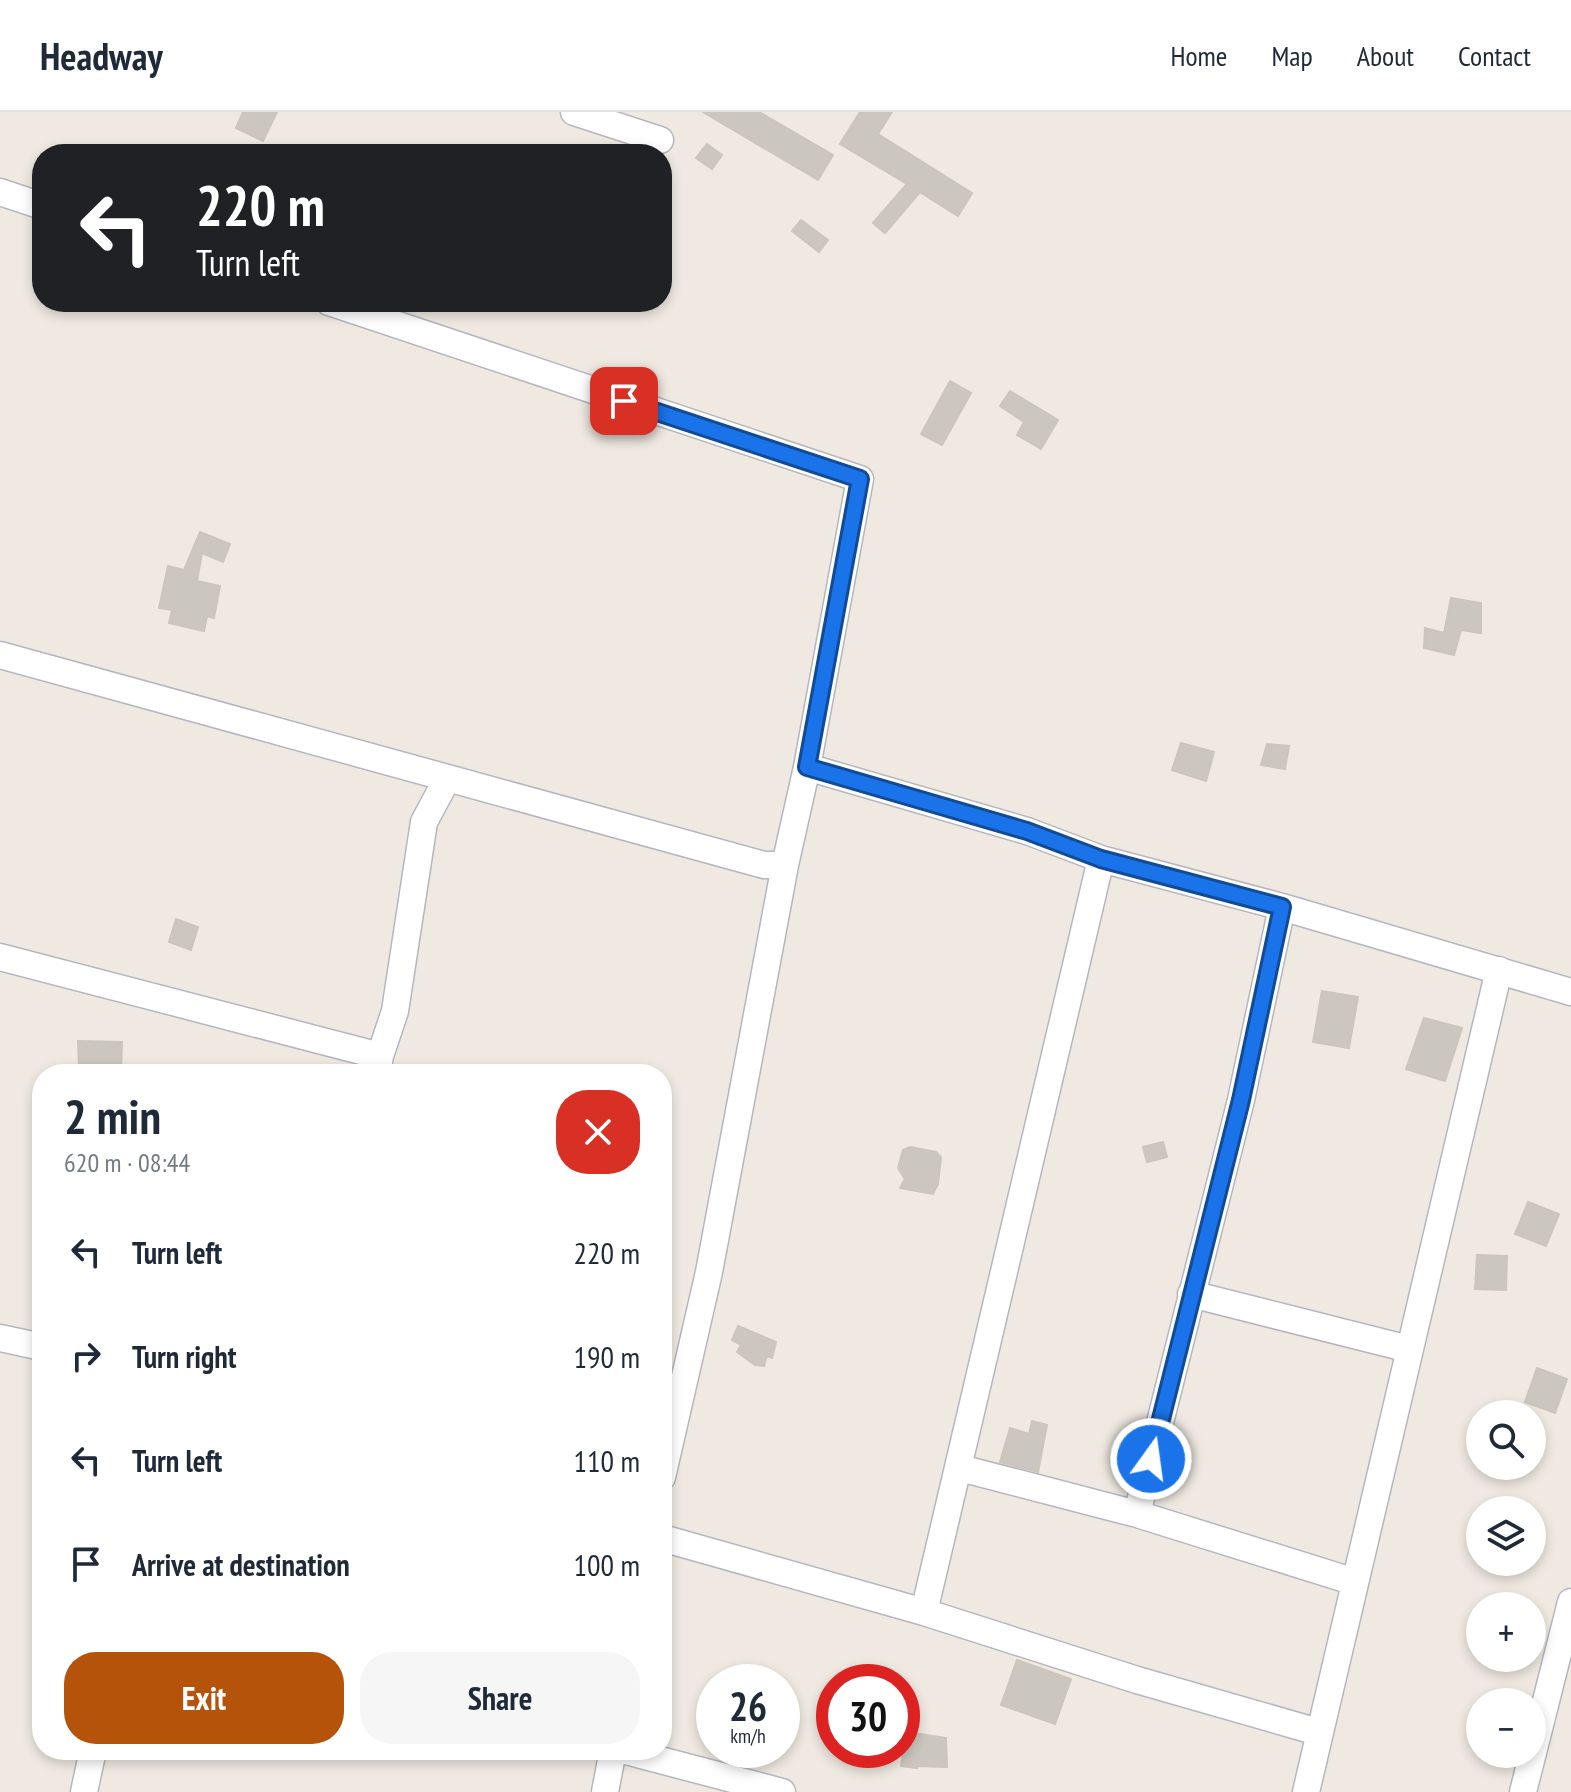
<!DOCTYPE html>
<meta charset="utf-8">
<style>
body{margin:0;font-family:"PT Sans Narrow",sans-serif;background:#f6f6f7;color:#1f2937;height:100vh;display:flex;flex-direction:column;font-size:30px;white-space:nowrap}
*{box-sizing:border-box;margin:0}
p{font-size:26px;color:#747a83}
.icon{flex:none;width:44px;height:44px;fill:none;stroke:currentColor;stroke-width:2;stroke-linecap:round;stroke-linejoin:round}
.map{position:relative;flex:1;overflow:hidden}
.sheet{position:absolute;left:32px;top:952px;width:640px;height:696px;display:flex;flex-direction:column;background:#fff;border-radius:32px;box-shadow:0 4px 12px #0003}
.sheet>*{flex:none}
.top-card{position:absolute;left:32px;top:32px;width:640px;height:168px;border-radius:32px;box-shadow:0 4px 12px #0003;background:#202124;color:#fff;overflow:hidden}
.buttons{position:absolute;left:1466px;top:1288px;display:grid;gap:16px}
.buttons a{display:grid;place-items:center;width:80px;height:80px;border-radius:50%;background:#fff;box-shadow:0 4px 12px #0003;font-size:40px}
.speed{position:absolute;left:696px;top:1552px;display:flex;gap:16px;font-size:40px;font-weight:700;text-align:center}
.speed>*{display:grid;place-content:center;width:104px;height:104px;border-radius:50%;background:#fff;box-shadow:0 4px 12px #0003;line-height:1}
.speed small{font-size:20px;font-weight:400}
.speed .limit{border:12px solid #d22;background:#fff;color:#111}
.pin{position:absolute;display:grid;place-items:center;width:68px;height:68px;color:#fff;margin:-34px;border-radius:16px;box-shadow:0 4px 12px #0006}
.me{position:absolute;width:88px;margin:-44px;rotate:14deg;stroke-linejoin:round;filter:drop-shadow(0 0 6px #0008)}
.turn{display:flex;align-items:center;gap:28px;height:168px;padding:0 32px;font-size:36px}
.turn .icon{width:104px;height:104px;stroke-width:2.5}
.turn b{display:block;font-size:56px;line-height:68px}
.round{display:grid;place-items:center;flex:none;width:84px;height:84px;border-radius:32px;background:#f6f6f7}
.summary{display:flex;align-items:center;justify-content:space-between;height:136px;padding:0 32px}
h1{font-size:48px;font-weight:700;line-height:60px}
.primary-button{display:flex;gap:16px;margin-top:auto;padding:16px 32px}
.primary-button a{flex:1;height:92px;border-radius:32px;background:#b45309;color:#fff;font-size:32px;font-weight:700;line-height:92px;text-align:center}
.primary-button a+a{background:#f6f6f7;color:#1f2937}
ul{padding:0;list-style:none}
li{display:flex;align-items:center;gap:24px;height:104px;padding:0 32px}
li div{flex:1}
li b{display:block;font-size:30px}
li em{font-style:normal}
header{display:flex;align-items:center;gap:48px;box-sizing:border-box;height:112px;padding:0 40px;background:#fff;border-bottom:2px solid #e0e1e3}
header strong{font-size:38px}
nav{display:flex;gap:44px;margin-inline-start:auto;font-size:28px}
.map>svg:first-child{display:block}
</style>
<header>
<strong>Headway</strong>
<nav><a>Home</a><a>Map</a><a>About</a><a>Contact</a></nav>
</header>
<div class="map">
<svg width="1571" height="1680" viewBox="0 0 1571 1680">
<rect width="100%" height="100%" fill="#efe9e1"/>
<path fill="#cbc7bf" stroke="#cbc5ba" stroke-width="2" d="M243,0h34l-14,29 -27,-13z
M703,0h56l74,43 -15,25z
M860,0h32l-14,22 94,59 -14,23 -38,-24 -35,41 -12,-10 34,-39 -67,-40z
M707,32l15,11 -10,14 -16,-11z
M801,108l27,20 -9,12 -27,-21z
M950,269l21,12 -29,52 -21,-11z
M1010,279l48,29 -17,29 -24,-14 7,-13 -24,-16z
M200,420l30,12 -7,18 -21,-9 -5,28 23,5 -6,32 -7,-2 -3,15 -35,-8 3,-13 -13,-2 9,-42 16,4z
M1451,486l30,5v30l-20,-3 -7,25 -30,-7 1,-20 19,5z
M1181,631l33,9 -8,29 -34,-11z
M1267,632l22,2 -4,23 -24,-4z
M176,807l22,8 -7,23 -22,-8z
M1322,879l36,6 -9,51 -36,-6z
M1424,906l38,10 -17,53 -39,-12z
M78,929l44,1 -1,30 -42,-3z
M1163,1030l4,15 -20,5 -4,-15z
M910,1035l26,5 5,5 -3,27 -5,10 -33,-6 5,-9 -7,-11 5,-18z
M1528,1090l31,12 -13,32 -31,-12z
M1477,1143l30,1 -1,34 -31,-1z
M738,1214l38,16 -4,16 -5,-2 -3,10 -9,-1 -18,-13 4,-7 -9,-5z
M1537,1256l30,11 -12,34 -30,-11z
M1032,1309l15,4 -9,47 -38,-10 10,-34 19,6z
M1017,1548l54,19 -16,45 -54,-19z
M907,1620l39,6 1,29 -30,-1v2l-16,-2z"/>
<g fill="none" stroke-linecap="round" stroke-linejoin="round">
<defs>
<path id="minor" d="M574,0l86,28
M0,80l42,14
M329,190l531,177 -53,288 -22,98 -76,407 -47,205
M0,543l764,210h21
M807,655l220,64 74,28 181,48 289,85
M1282,795l-41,193 -104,414 218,68
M0,845l380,99
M377,962l3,-18 15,-45 29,-189 23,-43
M1191,1182l218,55
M0,1226l42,9
M960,1356l177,46
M662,1426l262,74 213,68 181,52
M924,1500l177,-753
M622,1638l160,42
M84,1680l9,-42
M605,1680l8,-42
M1306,1680l193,-822
M1523,1680l48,-190"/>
</defs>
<use href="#minor" stroke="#b4b7c1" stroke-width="29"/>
<use href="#minor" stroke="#fff" stroke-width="26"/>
</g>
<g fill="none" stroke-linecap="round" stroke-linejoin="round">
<defs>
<path id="route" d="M624,289l236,78 -53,288 220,64 74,28 181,48 -41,193 -90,359"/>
</defs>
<use href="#route" stroke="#114b97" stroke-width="20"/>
<use href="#route" stroke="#1a73e8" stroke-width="14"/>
</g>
</svg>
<div class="buttons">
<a><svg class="icon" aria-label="search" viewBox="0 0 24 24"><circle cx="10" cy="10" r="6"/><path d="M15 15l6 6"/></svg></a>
<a><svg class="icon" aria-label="layers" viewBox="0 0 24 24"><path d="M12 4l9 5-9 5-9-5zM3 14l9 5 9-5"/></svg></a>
<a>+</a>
<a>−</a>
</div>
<div class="speed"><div>26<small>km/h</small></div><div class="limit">30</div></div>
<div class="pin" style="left:624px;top:289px;background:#d93025"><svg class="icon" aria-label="arrive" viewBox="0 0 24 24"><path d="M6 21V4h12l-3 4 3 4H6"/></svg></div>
<svg class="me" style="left:1151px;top:1347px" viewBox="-20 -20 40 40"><circle r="17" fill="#1a73e8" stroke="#fff" stroke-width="3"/><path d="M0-11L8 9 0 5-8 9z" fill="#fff"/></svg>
<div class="top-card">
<div class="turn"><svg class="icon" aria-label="left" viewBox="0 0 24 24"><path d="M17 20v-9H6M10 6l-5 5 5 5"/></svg><div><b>220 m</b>Turn left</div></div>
</div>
<section class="sheet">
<div class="summary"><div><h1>2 min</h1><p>620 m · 08:44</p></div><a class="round" style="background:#d93025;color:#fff"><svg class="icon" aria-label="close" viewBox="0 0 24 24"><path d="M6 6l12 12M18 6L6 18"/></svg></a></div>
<ul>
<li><svg class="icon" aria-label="left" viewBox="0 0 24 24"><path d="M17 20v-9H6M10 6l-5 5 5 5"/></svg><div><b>Turn left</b></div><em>220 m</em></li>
<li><svg class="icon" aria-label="right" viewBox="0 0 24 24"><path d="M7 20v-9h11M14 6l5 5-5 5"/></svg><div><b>Turn right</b></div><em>190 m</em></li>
<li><svg class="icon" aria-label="left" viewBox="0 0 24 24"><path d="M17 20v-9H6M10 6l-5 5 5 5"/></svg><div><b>Turn left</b></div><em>110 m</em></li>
<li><svg class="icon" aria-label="arrive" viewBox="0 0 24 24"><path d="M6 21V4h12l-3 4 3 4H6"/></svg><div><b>Arrive at destination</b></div><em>100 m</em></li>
</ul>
<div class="primary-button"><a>Exit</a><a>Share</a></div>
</section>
</div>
